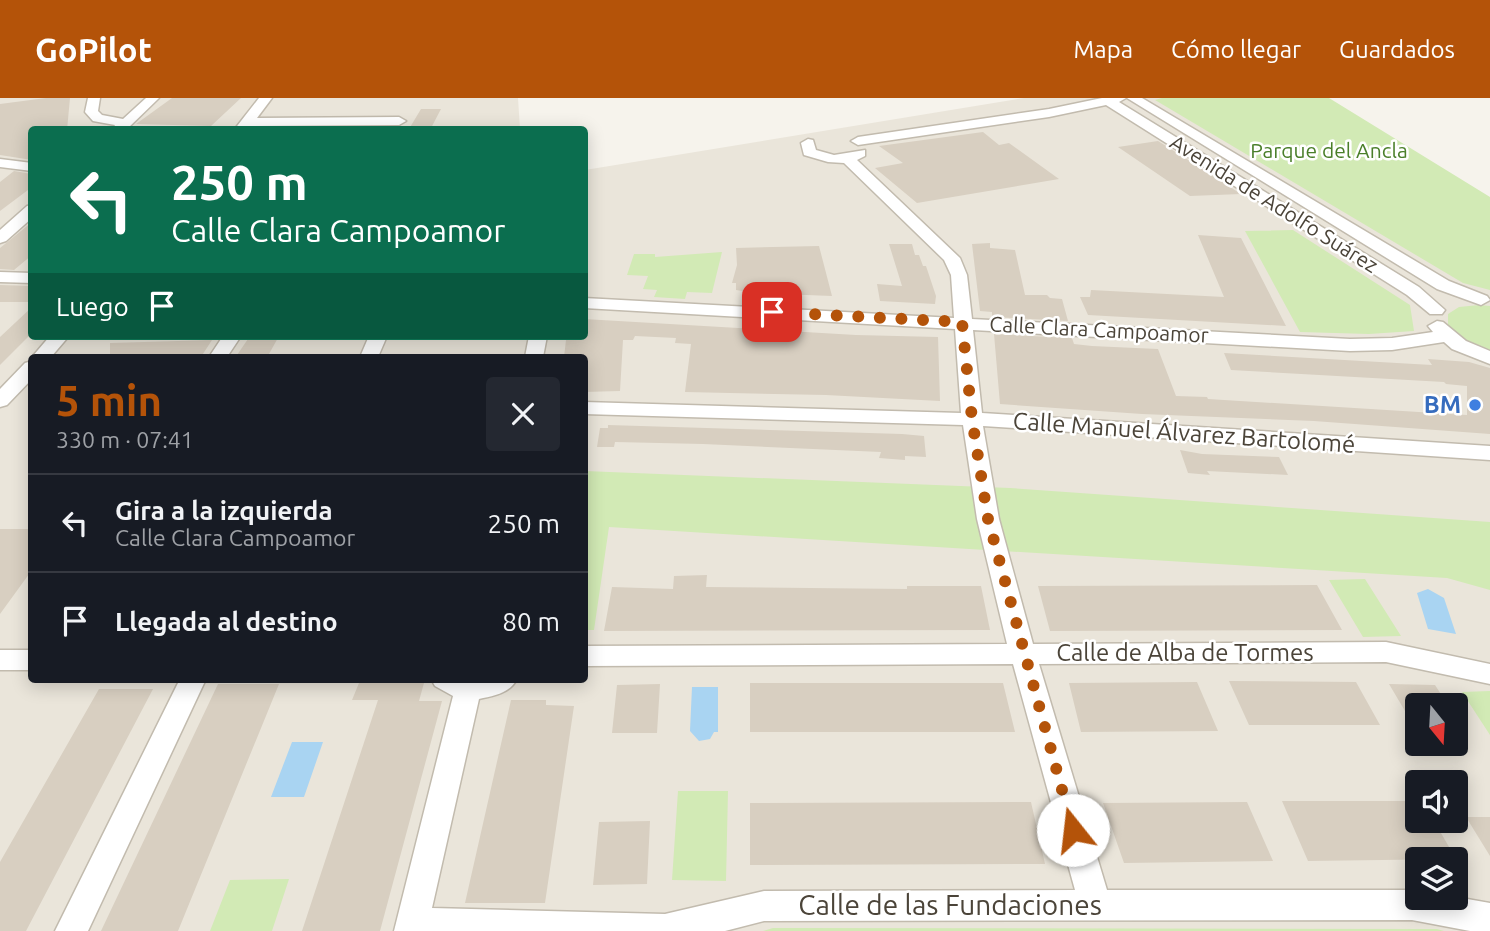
<!DOCTYPE html>
<html lang="es">
<meta charset="utf-8">
<style>
body{margin:0;font-family:Ubuntu,sans-serif;background:#242831;color:#f1f3f6;height:100vh;display:flex;flex-direction:column;font-size:26px;white-space:nowrap}
*{box-sizing:border-box;margin:0}
p{font-size:23px;color:#9ea1a6}
.icon{flex:none;width:38px;height:38px;fill:none;stroke:currentColor;stroke-width:2;stroke-linecap:round;stroke-linejoin:round}
.map{position:relative;flex:1;overflow:hidden}
.side{position:absolute;left:28px;top:256px;width:560px;height:329px;display:flex;flex-direction:column;background:#171b24;border-radius:7px;box-shadow:0 4px 18px #0003}
.side>*{flex:none}
.top-card{position:absolute;left:28px;top:28px;width:560px;height:214px;border-radius:7px;box-shadow:0 4px 18px #0003;background:#0b6e4f;color:#fff;overflow:hidden}
.needle{width:46px;rotate:162deg}
.controls{position:absolute;left:1405px;top:595px;display:grid;gap:14px}
.controls a{display:grid;place-items:center;width:63px;height:63px;border-radius:7px;background:#171b24;box-shadow:0 4px 18px #0003;font-size:35px}
.pin{position:absolute;display:grid;place-items:center;width:60px;height:60px;color:#fff;margin:-30px;border-radius:14px;box-shadow:0 4px 10px #0006}
.me{position:absolute;width:77px;margin:-38px;rotate:344deg;stroke-linejoin:round;filter:drop-shadow(0 0 5px #0008)}
.turn{display:flex;align-items:center;gap:24px;height:147px;padding:0 28px;font-size:32px}
.turn .icon{width:91px;height:91px;stroke-width:2.5}
.turn b{display:block;font-size:49px;line-height:60px}
.then{display:flex;align-items:center;height:66px;padding:0 28px;background:#0003;gap:14px;font-size:26px}
.round{display:grid;place-items:center;flex:none;width:74px;height:74px;border-radius:7px;background:#242831}
.overview{display:flex;align-items:center;justify-content:space-between;height:119px;padding:0 28px}
h1{font-size:42px;font-weight:700;line-height:52px;color:#b45309}
ul{padding:0;list-style:none}
li{display:flex;align-items:center;gap:21px;height:98px;padding:0 28px;border-top:2px solid #363941}
li div{flex:1}
li b{display:block;font-size:26px}
li em{font-style:normal}
header{display:flex;align-items:center;gap:42px;box-sizing:border-box;height:98px;padding:0 35px;background:#b45309;color:#fff}
header strong{font-size:33px}
nav{display:flex;gap:38px;margin-inline-start:auto;font-size:24px}
.map>svg:first-child{display:block}
</style>
<header>
<strong>GoPilot</strong>
<nav><a>Mapa</a><a>Cómo llegar</a><a>Guardados</a></nav>
</header>
<div class="map">
<svg width="1490" height="833" viewBox="0 0 1490 833">
<rect width="100%" height="100%" fill="#f6f3ec"/>
<path fill="#eae5da" fill-rule="evenodd" d="M0,0h518l2,31 -488,1v206h552l1,-166 439,-72h187l279,149v684h-1490zM32,259h552v322h-552zM1418,607h38v39h-38zM1418,684h38v39h-38zM1418,761h38v39h-38z"/>
<path fill="#d2eab5" d="M1162,0h167l161,99v93l-27,-7 -308,-183z
M1293,132l117,75 4,26 -45,3 -69,-2 -55,-101z
M722,154l-10,41 -25,-1 -2,7 -31,-2 3,-7 -14,-1 5,-13 -21,-1 7,-21h21v3z
M1479,207l11,1v46l-21,-9 -21,-18v-11l11,-7z
M585,373l425,17 480,34v68l-43,-12 -838,-51 -15,103h-9z
M1365,481l36,57 -38,1 -34,-57z
M1490,593v44l-28,-43z
M678,693h50l-2,90 -54,-1z
M289,781l-17,52h-62l20,-51z
M773,830l664,1 7,2h-681z"/>
<path fill="#a9d4f2" d="M1428,491l16,9 12,36 -28,-5 -11,-36z
M692,589h26v45h-4l-4,7 -11,2 -9,-10z
M292,644h31l-19,55h-33z"/>
<path fill="#d8cfc1" d="M46,0h24l-3,32h-35v30l-32,-5v-51z
M172,0h69l-30,28 -75,-2z
M421,11h20l-11,21 -21,-1z
M983,34l16,13 10,-2 50,36 -142,24 -42,-35 28,-5 -24,-17z
M1158,43l24,15 59,38 -51,2 -72,-49z
M14,73l18,3v13l-32,24v-29z
M32,124v33l-18,15 -14,-1v-21z
M1198,137l43,3 45,88 -198,-11 -8,-18h10l1,-7 133,7z
M990,145v5l25,2 10,45h22l3,3 12,1 6,22 -76,-4v-5l-12,-1 -8,-67z
M889,146h23l3,11h4l4,11h3l10,30 -1,8 -55,-3 -3,-17 25,2z
M819,148l13,50 -77,-3 -19,-3v-7h-4l5,-18 -1,-17z
M0,187l32,1v16h-32z
M32,209v26l-32,32v-28z
M584,221l272,16 82,2 2,64 -114,-6 -141,-3 6,-48 -16,-1 1,-5 -41,-2 -2,4h-10l-3,51 -36,1v-35h-20l2,-17 18,-1z
M994,236l78,4 2,6 18,2 66,3 18,47 31,1 1,2 259,16v-29l-21,-2 -2,-2 -213,-12 -7,-17 208,12 -4,-6 41,3 21,6v66l-176,-13 -172,-7 -142,-10z
M250,238h29l-10,18 -32,1z
M212,242l-11,17h-91v-14z
M608,327l294,9 22,2 2,21 -21,-1v4l-26,-2 2,-6 -178,-8 -88,-2 -1,5h-17l3,-19h8z
M1180,352l22,4 77,3 9,18 -81,-4 3,4 -22,-2z
M0,431h32v41l-32,44z
M707,477l-1,12 201,2v-3h74l9,44 -386,1 8,-44 61,2 1,-13z
M1317,487l25,45 -292,1 -12,-45z
M1229,583l127,1 24,43h-131z
M1197,584l21,49 -137,1 -12,-49z
M359,585h65l-5,18h23l-62,230h-78l76,-231h-26z
M750,585h253l12,49h-265z
M218,586h61l-101,247h-77z
M660,586l-3,49h-45l5,-48z
M1389,586l46,1 13,20h-30v28z
M99,591h54l-127,242h-26v-69z
M511,602h35v5l28,1 -29,197h-80z
M1282,703h136v20h16l22,38 -148,2z
M1031,704l14,62 -295,1v-62z
M1247,704l26,59 -149,2 -21,-60z
M1466,719h24v39z
M650,723l-3,63 -54,1 6,-63z"/>
<g fill="none" stroke-linecap="round" stroke-linejoin="round">
<defs>
<path id="minor" d="M88,0h12l-2,13 4,4 21,4 23,-21h13l-33,32h-14l3,-5 -22,-4 -8,-9z
M259,0h13l-15,20 142,-1 7,4 -7,4 -149,1 -3,4h-13z
M1102,0h24l-7,4 300,185 26,23 -3,4h-12l-23,-19 -301,-190 -57,12 -191,28 -7,-4 7,-4 191,-28z
M1127,0h15l307,183 38,15 3,4 -9,5 -44,-16z
M808,41l5,1 3,10 18,5 31,-5v6l-8,4 103,98 7,17 5,44 378,20 42,-1 41,-6 -5,-6 9,-5 6,1 23,19 24,10v13l-38,-15 -8,-7 -52,8 -42,1 -377,-21 9,83 508,33v14l-507,-34 16,93 34,125 353,-2 104,22v20l-104,-22 -347,2 68,226h305l6,1v7l38,-1 34,6v28h-20l-58,-11 -648,1 -39,10h-331l59,-235 -18,-10 -4,-7h86c-7,14 -23,17 -38,20l-47,209 233,6 99,-23 311,-1 -62,-226 -429,2v-20l423,-2 -30,-125 -14,-94 -379,-11v-12l377,11 -6,-84 -371,-21v-10l370,20 -3,-43 -7,-15 -100,-97 -16,-1 -24,-7 -3,-12z
M0,61l32,4v8l-32,-4z
M32,107v13l-26,23 -6,2v-13l27,-24z
M0,174l32,1v10l-32,-1z
M50,238h19l-18,21h-19z
M223,238h18l-14,21h-18z
M369,238h18l-9,21h-18z
M529,238h18l-4,21h-18z
M32,263v18l-25,26 -7,2v-18l25,-26z
M0,552h32v20h-32z
M180,581h26l-118,252h-33z"/>
</defs>
<use href="#minor" stroke="#c2bbae" stroke-width="3"/>
<use href="#minor" fill="#fff" fill-rule="evenodd"/>
</g>
<g fill="none" stroke-linecap="round" stroke-linejoin="round">
<path stroke="#b45309" stroke-width="12" stroke-dasharray="0 21.6" d="M772,214l190,10 10,97 16,100 85,311"/>
</g>
<circle fill="#3f7fe0" stroke="#fff" stroke-width="2.5" cx="1475" cy="307" r="7"/>
<g text-anchor="middle" stroke-width="5" stroke-linejoin="round" paint-order="stroke">
<g font-size="21" fill="#4a7f2a" stroke="#fff">
<text x="1329" y="60">Parque del Ancla</text>
</g>
<g font-size="21" fill="#4b4439" stroke="#fff">
<text transform="translate(1274 106) rotate(32)" y="7">Avenida de Adolfo Suárez</text>
<text transform="translate(1099 232) rotate(3)" y="7">Calle Clara Campoamor</text>
</g>
<g font-size="24" font-weight="bold" fill="#366cbe" stroke="#fff" text-anchor="end">
<text x="1461" y="315">BM</text>
</g>
<g font-size="24" fill="#4b4439" stroke="#fff">
<text transform="translate(1184 335) rotate(4)" y="8">Calle Manuel Álvarez Bartolomé</text>
<text x="1185" y="563">Calle de Alba de Tormes</text>
</g>
<g font-size="28" fill="#4b4439" stroke="#fff">
<text x="950" y="817">Calle de las Fundaciones</text>
</g>
</g>
</svg>
<div class="controls">
<a><svg class="needle" viewBox="-14 -14 28 28"><path d="M0-13l5 13h-10z" fill="#e53935"/><path d="M0 13l5-13h-10z" fill="#9ea1a6"/></svg></a>
<a><svg class="icon" aria-label="sound" viewBox="0 0 24 24"><path d="M4 9h4l5-4v14l-5-4H4zM17 9q2 3 0 6"/></svg></a>
<a><svg class="icon" aria-label="layers" viewBox="0 0 24 24"><path d="M12 4l9 5-9 5-9-5zM3 14l9 5 9-5"/></svg></a>
</div>
<div class="pin" style="left:772px;top:214px;background:#d93025"><svg class="icon" aria-label="arrive" viewBox="0 0 24 24"><path d="M6 21V4h12l-3 4 3 4H6"/></svg></div>
<svg class="me" style="left:1073px;top:732px" viewBox="-20 -20 40 40"><circle r="19" fill="#fff"/><path d="M0-13L10 11 0 6-10 11z" fill="#b45309"/></svg>
<div class="top-card">
<div class="turn"><svg class="icon" aria-label="left" viewBox="0 0 24 24"><path d="M17 20v-9H6M10 6l-5 5 5 5"/></svg><div><b>250 m</b>Calle Clara Campoamor</div></div>
<div class="then">Luego<svg class="icon" aria-label="arrive" viewBox="0 0 24 24"><path d="M6 21V4h12l-3 4 3 4H6"/></svg></div>
</div>
<section class="side">
<div class="overview"><div><h1>5 min</h1><p>330 m · 07:41</p></div><a class="round"><svg class="icon" aria-label="close" viewBox="0 0 24 24"><path d="M6 6l12 12M18 6L6 18"/></svg></a></div>
<ul>
<li><svg class="icon" aria-label="left" viewBox="0 0 24 24"><path d="M17 20v-9H6M10 6l-5 5 5 5"/></svg><div><b>Gira a la izquierda</b><p>Calle Clara Campoamor</p></div><em>250 m</em></li>
<li><svg class="icon" aria-label="arrive" viewBox="0 0 24 24"><path d="M6 21V4h12l-3 4 3 4H6"/></svg><div><b>Llegada al destino</b></div><em>80 m</em></li>
</ul>
</section>
</div>
